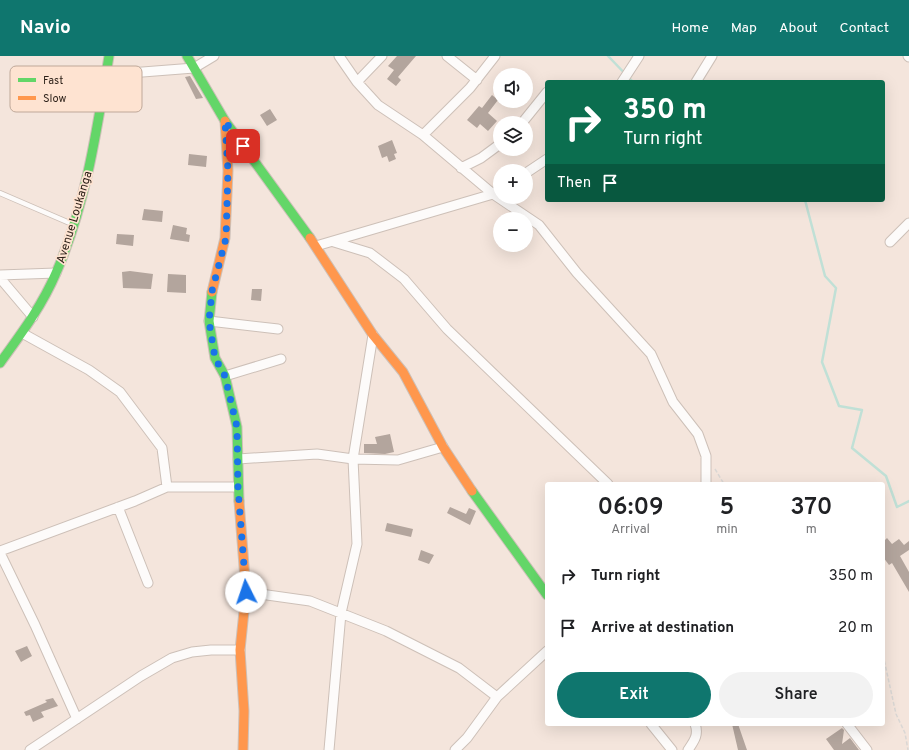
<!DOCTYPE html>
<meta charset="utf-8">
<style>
body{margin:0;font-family:Overpass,sans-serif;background:#f2f2f2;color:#202124;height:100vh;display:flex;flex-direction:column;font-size:15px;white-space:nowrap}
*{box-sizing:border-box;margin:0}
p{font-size:13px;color:#757577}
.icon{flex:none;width:22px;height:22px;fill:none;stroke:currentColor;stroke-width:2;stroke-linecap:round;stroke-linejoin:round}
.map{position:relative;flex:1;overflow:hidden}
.side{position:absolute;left:545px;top:426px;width:340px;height:244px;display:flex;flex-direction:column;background:#fff;border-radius:4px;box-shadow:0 4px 16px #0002}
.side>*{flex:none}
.guide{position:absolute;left:545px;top:24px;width:340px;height:122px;border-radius:4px;box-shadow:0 4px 16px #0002;background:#0b6e4f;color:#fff;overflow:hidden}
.tools{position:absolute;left:493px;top:12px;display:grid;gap:8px}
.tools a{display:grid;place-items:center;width:40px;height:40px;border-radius:50%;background:#fff;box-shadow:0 4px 16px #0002;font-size:20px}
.pin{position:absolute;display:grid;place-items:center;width:34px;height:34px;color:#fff;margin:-17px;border-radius:8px;box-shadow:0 2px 6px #0006}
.me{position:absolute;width:44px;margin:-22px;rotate:356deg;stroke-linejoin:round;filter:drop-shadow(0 0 3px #0008)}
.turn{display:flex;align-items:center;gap:14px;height:84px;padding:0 12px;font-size:18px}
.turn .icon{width:52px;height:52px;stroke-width:2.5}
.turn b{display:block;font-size:28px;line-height:34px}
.then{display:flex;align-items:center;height:38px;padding:0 12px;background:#0003;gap:8px;font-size:15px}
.eta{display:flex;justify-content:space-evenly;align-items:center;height:68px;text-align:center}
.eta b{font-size:24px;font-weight:600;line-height:28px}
.button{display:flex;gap:8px;margin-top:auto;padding:8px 12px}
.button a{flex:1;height:46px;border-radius:24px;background:#0f766e;color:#fff;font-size:16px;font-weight:600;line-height:46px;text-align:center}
.button a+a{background:#f2f2f2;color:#202124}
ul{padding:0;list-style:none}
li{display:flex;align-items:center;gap:12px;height:52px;padding:0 12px}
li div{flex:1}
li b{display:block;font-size:15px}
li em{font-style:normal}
header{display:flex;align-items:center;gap:24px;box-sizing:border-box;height:56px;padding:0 20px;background:#0f766e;color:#fff}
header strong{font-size:19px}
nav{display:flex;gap:22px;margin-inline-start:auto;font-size:14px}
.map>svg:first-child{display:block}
</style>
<header>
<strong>Navio</strong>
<nav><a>Home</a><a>Map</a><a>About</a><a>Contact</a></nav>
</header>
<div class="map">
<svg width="909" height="694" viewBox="0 0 909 694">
<rect width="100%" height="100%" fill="#f4e5dc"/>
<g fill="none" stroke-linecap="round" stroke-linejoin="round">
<path stroke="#c0e0d6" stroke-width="2.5" d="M608,0l25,26
M805,144l20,76 11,12 -14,74 17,44 23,4 -10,38 34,28 11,31 12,-6"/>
</g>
<path fill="#b3a59d" d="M397,0h19l-18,21 3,3 -5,6 -9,-7 7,-9 -6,-4z
M190,20l13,22 -7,1 -11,-22z
M492,39l6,5 -10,13 9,8 -9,10 -8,-7 -3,4 -10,-8 12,-14 3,2z
M270,53l7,11 -10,6 -7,-11z
M392,84l5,13 -3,1 2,5 -7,3 -2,-6 -5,2 -4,-12z
M189,98l18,2 -1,11 -18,-2z
M144,153l19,2 -1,11 -20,-2z
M173,169l14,3 -1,6 4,1 -1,7 -19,-3z
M117,178l17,1 -1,11 -17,-2z
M130,215l23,3 -2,15 -28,-1 -1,-16z
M168,218l18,1v18l-19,-1z
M252,233h10l-1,12 -10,-1z
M390,378l4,18 -9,2 -21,-1v-9h13l-2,-7z
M450,451l16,7 3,-6 7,3 -6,14 -23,-12z
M387,467l26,6 -2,8 -26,-6z
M887,482l5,6 7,-5 5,6 5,-4v9l-9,6 9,16v20l-17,-29 -3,2 -6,-8v-15z
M421,494l13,5 -5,9 -11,-4z
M27,590l5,10 -11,6 -6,-11z
M53,642l5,8 -17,6 3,5 -11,5 -3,-7 -4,1 -2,-4 23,-10 -2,-2z
M732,668h6l9,26h-9z
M842,672l2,2 -2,14 8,-6 9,12h-25l-8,-11z"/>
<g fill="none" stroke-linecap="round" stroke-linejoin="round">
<defs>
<path id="lane" d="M0,137l72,31"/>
<path id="street" d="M339,0l18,26 21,23 45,30 70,59 46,31 38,48 74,81 22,48 25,32 8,22v28
M447,0l30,24
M908,0l1,1
M104,19l90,-7 20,-12
M357,26l25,-26
M622,26l17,-26
M696,26l16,-26
M522,67l25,-31
M423,79l47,-47 25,-32
M461,112l20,-10 19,-14
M526,117l21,-14
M334,186l36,11 34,26 43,50 161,155
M890,186l19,-19
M316,190l177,-52 7,-4
M0,219l56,-2
M0,222l33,39
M209,265l69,8
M22,277l67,37 31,22 42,56 5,39
M225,320l56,-17
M238,403l79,-5 36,5 45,1 45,-13
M118,451l30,76
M0,495l135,-50 32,-14h71
M0,497l35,72 42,94
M246,536l64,9 76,30 73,37 38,29
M651,668l21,26
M847,668l20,26
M30,694l111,-74 31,-18 20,-6 19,-2h29
M329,694l12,-137 16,-69 -4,-85 20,-124
M455,694l12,-12 30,-41 50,-46
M688,694c6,-9 11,-15 7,-26"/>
<path id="fast" d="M187,0l38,65 85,117
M212,236l-3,29 6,37 10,18 12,51 2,74
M0,307c21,-29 42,-57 56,-90 30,-68 41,-144 53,-217
M472,435l75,104"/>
<path id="slow" d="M310,182l63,97 30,37 40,75 29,44
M212,236l13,-54 3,-67 -3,-50
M239,445l7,91 -6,58 4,61 -1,39"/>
</defs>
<use href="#lane" stroke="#cdc0b8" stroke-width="6"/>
<use href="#street" stroke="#cdc0b8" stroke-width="11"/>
<use href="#fast" stroke="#cdc0b8" stroke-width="11"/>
<use href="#slow" stroke="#cdc0b8" stroke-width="11"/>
<path stroke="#dad7d4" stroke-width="1.5" stroke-dasharray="4 2" stroke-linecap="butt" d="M715,413l9,15
M883,599l13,59 9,19 3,17"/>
<use href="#lane" stroke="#fdfbfa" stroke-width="4.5"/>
<use href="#street" stroke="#fdfbfa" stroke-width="9"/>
<use href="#fast" stroke="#63d668" stroke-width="9"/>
<use href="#slow" stroke="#ff974d" stroke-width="9"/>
</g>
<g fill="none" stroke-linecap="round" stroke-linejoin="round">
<path stroke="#1a73e8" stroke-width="7" stroke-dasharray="0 12.6" d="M243,90l-18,-25 3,50 -2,67 -14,53 -3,30 6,37 10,18 12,51 1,61 8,104"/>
</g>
<g text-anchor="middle" stroke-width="3.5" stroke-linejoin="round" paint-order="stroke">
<g font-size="12" fill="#2b1f17" stroke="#fee3d1">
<text transform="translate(74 161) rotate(-73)" y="4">Avenue Loukanga</text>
</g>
</g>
<rect x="10" y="10" width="132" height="46" rx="6" fill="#fee3d1" stroke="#bfa899" stroke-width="1"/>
<rect x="18" y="22" width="18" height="4" fill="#63d668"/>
<rect x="18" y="40" width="18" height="4" fill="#ff974d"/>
<g font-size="11" fill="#2b1f17">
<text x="43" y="28">Fast</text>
<text x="43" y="46">Slow</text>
</g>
</svg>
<div class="tools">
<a><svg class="icon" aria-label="sound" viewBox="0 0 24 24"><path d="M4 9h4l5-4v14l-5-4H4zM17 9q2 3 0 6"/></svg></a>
<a><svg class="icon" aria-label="layers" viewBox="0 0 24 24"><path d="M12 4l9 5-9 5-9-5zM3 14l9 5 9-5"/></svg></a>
<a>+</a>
<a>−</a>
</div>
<div class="pin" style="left:243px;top:90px;background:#d93025"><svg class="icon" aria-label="arrive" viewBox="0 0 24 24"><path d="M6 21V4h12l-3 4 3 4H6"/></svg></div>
<svg class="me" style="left:246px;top:536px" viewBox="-20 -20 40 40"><circle r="19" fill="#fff"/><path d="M0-13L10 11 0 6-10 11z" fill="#1a73e8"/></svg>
<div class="guide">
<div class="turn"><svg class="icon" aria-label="right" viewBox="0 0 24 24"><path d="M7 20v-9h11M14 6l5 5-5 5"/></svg><div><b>350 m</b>Turn right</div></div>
<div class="then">Then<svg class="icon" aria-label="arrive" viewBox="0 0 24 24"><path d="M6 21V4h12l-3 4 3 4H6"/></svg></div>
</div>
<section class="side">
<div class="eta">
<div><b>06:09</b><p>Arrival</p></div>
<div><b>5</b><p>min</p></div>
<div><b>370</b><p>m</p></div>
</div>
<ul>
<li><svg class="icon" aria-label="right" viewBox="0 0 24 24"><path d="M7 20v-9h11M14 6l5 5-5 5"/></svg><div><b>Turn right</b></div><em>350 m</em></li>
<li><svg class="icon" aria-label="arrive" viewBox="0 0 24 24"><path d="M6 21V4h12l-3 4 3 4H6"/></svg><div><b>Arrive at destination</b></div><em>20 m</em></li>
</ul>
<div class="button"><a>Exit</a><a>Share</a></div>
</section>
</div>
